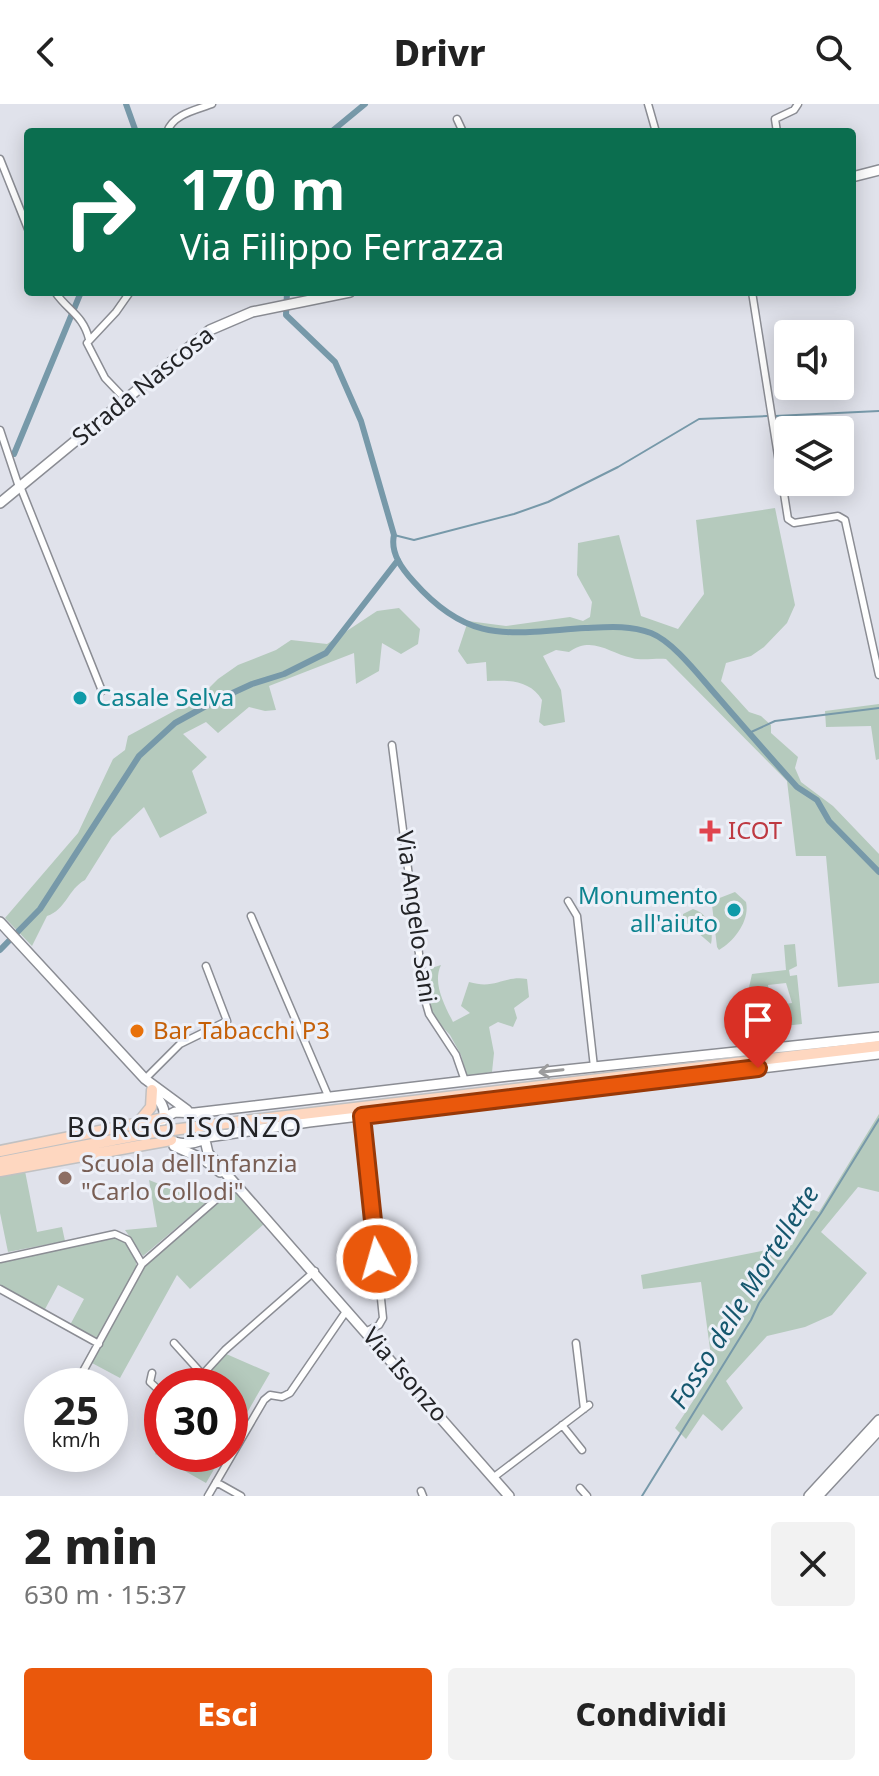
<!DOCTYPE html>
<html lang="it">
<meta charset="utf-8">
<style>
body{margin:0;font-family:"Noto Sans",sans-serif;background:#f2f2f2;color:#222;height:100vh;display:flex;flex-direction:column;font-size:30px;white-space:nowrap}
*{box-sizing:border-box;margin:0}
p{font-size:26px;color:#767676}
.icon{flex:none;width:44px;height:44px;fill:none;stroke:currentColor;stroke-width:2;stroke-linecap:round;stroke-linejoin:round}
.map{position:relative;height:1392px;overflow:hidden}
.sheet{display:flex;flex-direction:column;background:#fff;flex:1}
.sheet>*{flex:none}
.banner{position:absolute;left:24px;top:24px;width:832px;height:168px;border-radius:8px;box-shadow:0 4px 20px #0003;background:#0b6e4f;color:#fff;overflow:hidden}
.controls{position:absolute;left:774px;top:216px;display:grid;gap:16px}
.controls a{display:grid;place-items:center;width:80px;height:80px;border-radius:8px;background:#fff;box-shadow:0 4px 20px #0003;font-size:40px}
.speed{position:absolute;left:24px;top:1264px;display:flex;gap:16px;font-size:40px;font-weight:700;text-align:center}
.speed>*{display:grid;place-content:center;width:104px;height:104px;border-radius:50%;background:#fff;box-shadow:0 4px 20px #0003;line-height:1}
.speed small{font-size:20px;font-weight:400}
.speed .limit{border:12px solid #d22;background:#fff;color:#111}
.pin{position:absolute;display:grid;place-items:center;width:68px;height:68px;color:#fff;margin:-82px -34px;border-radius:50% 50% 50% 0;rotate:-45deg;box-shadow:0 0 8px #0007}
.pin .icon{rotate:45deg}
.me{position:absolute;width:88px;margin:-44px;rotate:354deg;stroke-linejoin:round;filter:drop-shadow(0 0 6px #0008)}
.turn{display:flex;align-items:center;gap:28px;height:168px;padding:0 24px;font-size:36px}
.turn .icon{width:104px;height:104px;stroke-width:2.5}
.turn b{display:block;font-size:56px;line-height:68px}
.round{display:grid;place-items:center;flex:none;width:84px;height:84px;border-radius:8px;background:#f2f2f2}
.headline{display:flex;align-items:center;justify-content:space-between;height:136px;padding:0 24px}
h1{font-size:48px;font-weight:800;line-height:60px}
.cta{display:flex;gap:16px;margin-top:auto;padding:16px 24px}
.cta a{flex:1;height:92px;border-radius:8px;background:#ea580c;color:#fff;font-size:32px;font-weight:800;line-height:92px;text-align:center}
.cta a+a{background:#f2f2f2;color:#222}
header{display:flex;justify-content:space-between;align-items:center;height:104px;padding:0 24px;background:#fff;font-size:36px;font-weight:800}
.map>svg:first-child{display:block}
</style>
<header><svg class="icon" aria-label="back" viewBox="0 0 24 24"><path d="M15 5l-7 7 7 7"/></svg>Drivr<svg class="icon" aria-label="search" viewBox="0 0 24 24"><circle cx="10" cy="10" r="6"/><path d="M15 15l6 6"/></svg></header>
<div class="map">
<svg width="879" height="1392" viewBox="0 0 879 1392">
<rect width="100%" height="100%" fill="#e0e2eb"/>
<path fill="#b5cabd" fill-rule="evenodd" d="M775,404l20,97 -8,18 -23,24 -13,9 -25,7 -5,18 28,31 12,4 10,9v8l27,24 -3,11 6,14 32,24 46,48v129l-41,4 -12,-131h-30l-9,-75 -121,-122c-11,-1 -24,2 -34,-1 -22,-4 -39,-23 -63,-6l-13,-2 -13,6 18,34 4,32 -21,4 -5,-4 3,-22c-12,-20 -33,-20 -55,-19l-1,-19 -19,2 -9,-13 10,-30 38,5 64,-9 13,4 7,-4 2,-15 -15,-27 1,-32 41,-8 22,81 37,13 26,-35 -8,-74z
M399,504l21,21 -2,15 -17,10 -19,-11 -3,28 -23,13 -2,-31 -85,33 7,24 -11,1 -16,-4 -31,26 -12,-11 -23,12 24,23 -15,14 15,42 -47,25 -16,-31 -32,30 -27,43c-17,9 -19,30 -38,36l-15,30 -27,-28 73,-85 35,-74 12,-9 3,-14 72,-39 18,-18 20,-14 38,-15 15,-10 36,4 50,-33z
M879,600v55l-3,1 -5,-34 -45,1 -1,-16z
M735,788l11,10c4,18 -11,39 -27,48l-2,-3 -5,-42 5,-6z
M693,805c15,4 21,21 18,35l-28,-24v-6z
M795,840l2,22 -8,4 1,6 7,-1 5,49 -36,4v3l-8,1v-4h-7l-3,-36 4,-18 34,-4 -2,-25zM786,879l6,20 -21,3 -3,-21z
M441,861c-9,18 4,41 12,57l17,-9 -9,-7 8,-24c27,8 35,-7 58,-3l2,18 -15,11 3,10 -4,9 -15,-5 -9,5 5,26 -2,19 -25,4 -6,-21 -11,-20 -16,-17 -5,-12 -7,-35z
M879,1010v78l-21,-5 -37,45 46,41 -35,42 -27,12 -38,9 -41,45 17,27 -21,23 -19,-17 -17,25 -11,-11 38,-57 -12,-89 -58,7 -2,-14 151,-30 19,-36 8,3z
M25,1067l12,61 25,-5 3,14 -57,11 -8,-39v-36z
M149,1076l40,16 24,1 -70,59 -18,-26 32,-3z
M233,1086l31,34 -74,65 -13,-14 -57,103 -28,-15 45,-88 8,-10z
M117,1134l10,4 9,19v7l-38,70 -28,-13 14,-26 -26,-14 -14,26 -44,-25v-25z
M224,1249l46,20 -40,69v-56h-35z
M162,1336v14h61l-17,29 -51,-29z"/>
<g fill="none" stroke-linecap="round" stroke-linejoin="round">
<path stroke="#7799a9" stroke-width="2" d="M775,312l104,-5
M394,431l20,5 100,-26 34,-12 70,-35 81,-48 68,-3
M749,629l26,-12 104,-13
M642,1392l109,-176 8,-17 62,-90 58,-94"/>
<path stroke="#7799a9" stroke-width="6" d="M126,0l10,28
M331,28l34,-28
M287,188l-1,23 49,47 26,59 33,114c-4,18 8,34 20,47 56,63 94,51 171,46 23,-1 44,-3 66,5 23,9 49,44 66,63 26,30 53,61 80,91l20,13 12,21 50,51
M14,350l67,-162
M0,846l40,-41 99,-153 36,-33 40,-22 37,-17 32,-10 42,-21 72,-93"/>
<defs>
<path id="street" d="M648,0l8,28
M457,15l6,13
M167,28c6,-18 29,-22 45,-28
M777,28l-2,-13 19,-9 4,-6
M0,55l28,70
M55,188c13,19 28,23 34,47
M752,188l36,227 6,4 44,-7 7,4 34,155
M125,295l-20,-21 -18,-35 29,-31 14,-20
M0,326l19,57
M20,382l82,205
M392,641l33,255 4,14 27,41 9,26
M568,797l9,15 17,151
M251,812l78,182
M145,975l35,-35 47,-23 -21,-55
M362,1012l21,202 -4,7 -12,6
M0,1155l115,-25 13,6 14,24
M0,1185l99,55
M174,1239l28,31
M576,1239l8,66
M152,1269l-2,9 12,11
M75,1282l67,-122 93,-81
M192,1282l33,-36 90,-79
M562,1321l20,25
M494,1373l95,-72
M216,1378l25,14
M580,1384l7,8
M421,1387l2,5
M208,1392l56,-96 6,-5 12,2 8,-4 57,-83"/>
<path id="secondary" d="M852,73l27,-7
M0,399l210,-173 42,-18 98,-20
M0,818l145,157 42,31
M153,988c5,7 12,14 11,23 -1,8 -4,5 -3,13 3,19 33,18 45,10
M164,1014l11,-6 20,1 313,-37 371,-39
M208,1033l101,-15 570,-68
M205,1036l3,13 301,343
M174,1042l29,13 17,13
M809,1392l70,-76
M818,1392l61,-66"/>
<path id="primary" d="M138,1019l13,-16 1,-17
M227,1019l652,-77
M0,1047l164,-33
M0,1058l149,-29
M0,1067l171,-31"/>
</defs>
<use href="#street" stroke="#8b8d94" stroke-width="9"/>
<use href="#secondary" stroke="#8b8d94" stroke-width="12"/>
<use href="#primary" stroke="#c1c1c2" stroke-width="13"/>
<use href="#street" stroke="#fff" stroke-width="6"/>
<use href="#secondary" stroke="#fff" stroke-width="9"/>
<use href="#primary" stroke="#fed7c0" stroke-width="10"/>
<defs>
<path id="primary-bridge" d="M149,1029l78,-10"/>
</defs>
<use href="#primary-bridge" stroke="#c1c1c2" stroke-width="13" stroke-linecap="butt"/>
<use href="#primary-bridge" stroke="#fed7c0" stroke-width="10"/>
</g>
<defs><path id="oneway-shaft" d="M-6 0H5M1.5-3L5.5 0L1.5 3" fill="none" stroke-width="1.6" stroke-linecap="round" stroke-linejoin="round" transform="scale(2)"/></defs>
<use stroke="#9c9c9d" href="#oneway-shaft" transform="translate(551 967) rotate(174)"/>
<g fill="none" stroke-linecap="round" stroke-linejoin="round">
<defs>
<path id="route" d="M377,1155l-15,-143 396,-48"/>
</defs>
<use href="#route" stroke="#983908" stroke-width="20"/>
<use href="#route" stroke="#ea580c" stroke-width="14"/>
</g>
<g fill="#0f9aa8" stroke="#edf0f8" stroke-width="3">
<circle cx="80" cy="594" r="8"/>
<circle cx="734" cy="806" r="8"/>
</g>
<path fill="#e0444e" stroke="#edf0f8" stroke-width="3" d="M706 715h8v8h8v8h-8v8h-8v-8h-8v-8h8z"/>
<circle fill="#e8710a" stroke="#edf0f8" stroke-width="3" cx="137" cy="927" r="8"/>
<circle fill="#8d6e63" stroke="#edf0f8" stroke-width="3" cx="65" cy="1074" r="8"/>
<g text-anchor="middle" stroke-width="6" stroke-linejoin="round" paint-order="stroke">
<g font-size="24" fill="#222326" stroke="#edf0f8">
<text transform="translate(143 282) rotate(-39)" y="8">Strada Nascosa</text>
<text transform="translate(416 813) rotate(82)" y="8">Via Angelo Sani</text>
<text transform="translate(405 1271) rotate(49)" y="8">Via Isonzo</text>
</g>
<g font-size="24" fill="#0d838f" stroke="#edf0f8" text-anchor="start">
<text x="96" y="602">Casale Selva</text>
<text x="718" y="800" text-anchor="end">Monumento<tspan x="718" dy="28">all'aiuto</tspan></text>
</g>
<g font-size="24" fill="#be3a42" stroke="#edf0f8" text-anchor="start">
<text x="728" y="735">ICOT</text>
</g>
<g font-size="24" fill="#c56008" stroke="#edf0f8" text-anchor="start">
<text x="153" y="935">Bar Tabacchi P3</text>
</g>
<g font-size="24" fill="#785e54" stroke="#edf0f8" text-anchor="start">
<text x="81" y="1068">Scuola dell'Infanzia<tspan x="81" dy="28">"Carlo Collodi"</tspan></text>
</g>
<g font-size="26" font-style="italic" fill="#15576e" stroke="#edf0f8">
<text transform="translate(744 1193) rotate(-58)" y="9">Fosso delle Mortellette</text>
</g>
<g font-size="28" letter-spacing="2" fill="#222326" stroke="#edf0f8">
<text x="185" y="1033">BORGO ISONZO</text>
</g>
</g>
</svg>
<div class="controls">
<a><svg class="icon" aria-label="sound" viewBox="0 0 24 24"><path d="M4 9h4l5-4v14l-5-4H4zM17 9q2 3 0 6"/></svg></a>
<a><svg class="icon" aria-label="layers" viewBox="0 0 24 24"><path d="M12 4l9 5-9 5-9-5zM3 14l9 5 9-5"/></svg></a>
</div>
<div class="speed"><div>25<small>km/h</small></div><div class="limit">30</div></div>
<div class="pin" style="left:758px;top:964px;background:#d93025"><svg class="icon" aria-label="arrive" viewBox="0 0 24 24"><path d="M6 21V4h12l-3 4 3 4H6"/></svg></div>
<svg class="me" style="left:377px;top:1155px" viewBox="-20 -20 40 40"><circle r="17" fill="#ea580c" stroke="#fff" stroke-width="3"/><path d="M0-11L8 9 0 5-8 9z" fill="#fff"/></svg>
<div class="banner">
<div class="turn"><svg class="icon" aria-label="right" viewBox="0 0 24 24"><path d="M7 20v-9h11M14 6l5 5-5 5"/></svg><div><b>170 m</b>Via Filippo Ferrazza</div></div>
</div>
</div>
<section class="sheet">
<div class="headline"><div><h1>2 min</h1><p>630 m · 15:37</p></div><a class="round"><svg class="icon" aria-label="close" viewBox="0 0 24 24"><path d="M6 6l12 12M18 6L6 18"/></svg></a></div>
<div class="cta"><a>Esci</a><a>Condividi</a></div>
</section>
